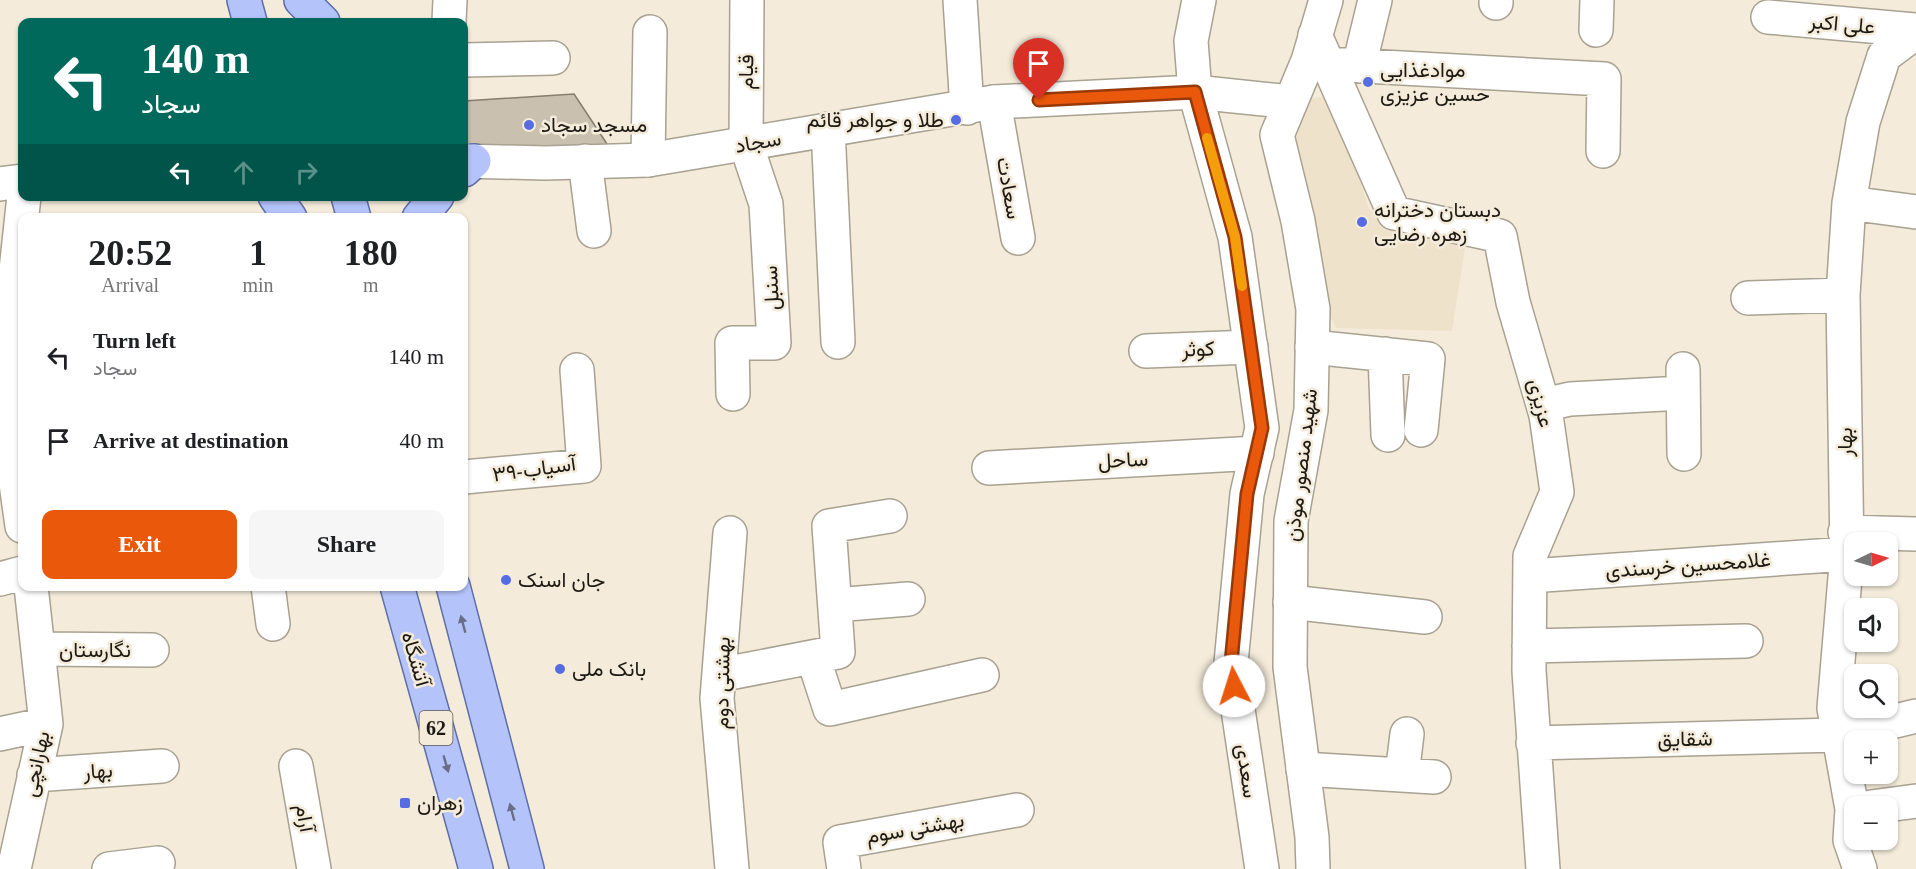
<!DOCTYPE html>
<meta charset="utf-8">
<style>
body{margin:0;font-family:"Times New Roman",Vazirmatn,serif;background:#f6f6f6;color:#202124;height:100vh;display:flex;flex-direction:column;font-size:22px;white-space:nowrap}
*{box-sizing:border-box;margin:0}
p{font-size:20px;color:#757577}
.icon{flex:none;width:33px;height:33px;fill:none;stroke:currentColor;stroke-width:2;stroke-linecap:round;stroke-linejoin:round}
.map{position:relative;flex:1;overflow:hidden}
.drawer{position:absolute;left:18px;top:213px;width:450px;height:378px;display:flex;flex-direction:column;background:#fff;border-radius:12px;box-shadow:0 2px 4px #0004}
.drawer>*{flex:none}
.banner{position:absolute;left:18px;top:18px;width:450px;height:183px;border-radius:12px;box-shadow:0 2px 4px #0004;background:#00695c;color:#fff;overflow:hidden}
.needle{width:39px;rotate:85deg}
.fabs{position:absolute;left:1844px;top:532px;display:grid;gap:12px}
.fabs a{display:grid;place-items:center;width:54px;height:54px;border-radius:12px;background:#fff;box-shadow:0 2px 4px #0004;font-size:30px}
.pin{position:absolute;display:grid;place-items:center;width:51px;height:51px;color:#fff;margin:-62px -26px;border-radius:50% 50% 50% 0;rotate:-45deg;box-shadow:0 0 6px #0007}
.pin .icon{rotate:45deg}
.me{position:absolute;width:66px;margin:-33px;rotate:355deg;stroke-linejoin:round;filter:drop-shadow(0 0 4px #0008)}
.turn{display:flex;align-items:center;gap:21px;height:126px;padding:0 24px;font-size:27px}
.turn .icon{width:78px;height:78px;stroke-width:2.5}
.turn b{display:block;font-size:42px;line-height:51px}
.lanes{display:flex;align-items:center;height:57px;padding:0 24px;background:#0003;justify-content:center;gap:30px;direction:ltr}
.lanes .off{opacity:.35}
.eta{display:flex;justify-content:space-evenly;align-items:center;height:102px;text-align:center}
.eta b{font-size:36px;font-weight:600;line-height:42px}
.cta{display:flex;gap:12px;margin-top:auto;padding:12px 24px}
.cta a{flex:1;height:69px;border-radius:12px;background:#ea580c;color:#fff;font-size:24px;font-weight:600;line-height:69px;text-align:center}
.cta a+a{background:#f6f6f6;color:#202124}
ul{padding:0;list-style:none}
li{display:flex;align-items:center;gap:18px;height:84px;padding:0 24px}
li div{flex:1}
li b{display:block;font-size:22px}
li em{font-style:normal}
.map>svg:first-child{display:block}
</style>
<div class="map">
<svg width="1916" height="869" viewBox="0 0 1916 869">
<rect width="100%" height="100%" fill="#f4ebda"/>
<path fill="#efe2ca" d="M1334,96l35,113 98,26 -15,96 -116,-3 -16,-31 -33,-161 15,-37z"/>
<path fill="#c9c0af" stroke="#867e6e" stroke-width="1.5" d="M574,94l39,59 -149,-7v-45z"/>
<g fill="none" stroke-linecap="round" stroke-linejoin="round">
<defs>
<path id="minor" d="M960,0l7,108
M1496,3v-3
M1768,17l148,13
M449,22l1,-22
M1596,30l1,-30
M1315,35l79,178 106,23 13,66 33,113 11,77 -27,64 -1,115 14,198
M464,60l89,-2
M1328,64l276,15 -1,72
M1359,66l16,-66
M994,102l24,136
M828,129l10,213
M648,160l2,-128
M585,161l9,70
M1849,203l67,9
M1748,298l95,-3
M1312,347l116,12 -7,71
M1146,351l105,-4
M1385,354l3,81
M1683,369l1,85
M733,394l-1,-51h42l-8,-139 -20,-60 1,-144
M1543,405l27,-6 113,-6
M989,468l268,-15
M464,477l120,-11 -7,-96
M22,526l-19,-135 21,-195
M1845,532l71,2
M730,533l-13,165 15,171
M1530,576l317,-22
M0,579l22,-6
M268,586l5,38
M1290,602l135,15
M835,605l73,-6
M1529,646l217,-5
M38,649l114,1
M813,657l17,52 152,-34
M719,675l119,-23 -9,-126 61,-10
M0,734l46,-10
M1533,743l304,-8 79,-19
M296,766l18,103
M1303,769l131,8
M34,775l128,-9
M1402,775l5,-41
M1871,807l45,-6
M14,869l32,-145 -15,-138
M109,869l49,-6
M844,869l-4,-27 177,-32
M1860,869l-10,-29 2,-31 -18,-101 13,-154 -4,-259 6,-92 14,-81 21,-66 32,-24"/>
<path id="tertiary" d="M1199,0l-8,41 4,51 40,145 27,191 -15,66 -16,169 31,206
M464,161l81,2 103,-3 346,-58 201,-10 96,10
M1313,869l-1,-32 -22,-170 1,-146 20,-111 2,-101 -15,-88 -21,-86 31,-74 18,-61"/>
<path id="secondary" d="M0,184l22,-3"/>
<path id="primary" d="M244,0l6,22
M301,0l22,22
M464,170l10,-9
M275,196l15,22
M348,196l6,22
M419,218l18,-22
M397,586l79,283
M453,586l74,283"/>
</defs>
<use href="#minor" stroke="#a9a191" stroke-width="36"/>
<use href="#tertiary" stroke="#a9a191" stroke-width="36"/>
<use href="#secondary" stroke="#a9a191" stroke-width="36"/>
<use href="#primary" stroke="#5e6ea7" stroke-width="36"/>
<use href="#minor" stroke="#fff" stroke-width="33"/>
<use href="#tertiary" stroke="#fff" stroke-width="33"/>
<use href="#secondary" stroke="#fff" stroke-width="33"/>
<use href="#primary" stroke="#b4c3fa" stroke-width="33"/>
</g>
<defs><path id="oneway-solid" d="M-6-.8H1V-3.2L6.5 0L1 3.2V.8H-6Z" transform="scale(1.5)"/></defs>
<g fill="#686e86">
<use href="#oneway-solid" transform="translate(463 624) rotate(-105)"/>
<use href="#oneway-solid" transform="translate(446 764) rotate(74)"/>
<use href="#oneway-solid" transform="translate(512 812) rotate(-105)"/>
</g>
<g fill="none" stroke-linecap="round" stroke-linejoin="round">
<defs>
<path id="route" d="M1039,100l156,-8 40,145 27,191 -15,66 -16,169 3,23"/>
</defs>
<use href="#route" stroke="#983908" stroke-width="15"/>
<use href="#route" stroke="#ea580c" stroke-width="10"/>
<path stroke="#f59e0b" stroke-width="10" d="M1207,138l28,99 7,49"/>
</g>
<g fill="#556ce2" stroke="#f4ebda" stroke-width="2">
<circle cx="1368" cy="82" r="6"/>
<circle cx="956" cy="120" r="6"/>
<circle cx="529" cy="125" r="6"/>
<circle cx="1362" cy="222" r="6"/>
<circle cx="506" cy="580" r="6"/>
<circle cx="560" cy="669" r="6"/>
<rect x="399" y="797" width="12" height="12" rx="3"/>
</g>
<g text-anchor="middle" stroke-width="5" stroke-linejoin="round" paint-order="stroke">
<rect fill="#f4ebda" stroke="#5d584f" stroke-width="1.5" x="419.5" y="711" width="33" height="34" rx="4.5"/>
<g font-size="20" font-weight="bold" fill="#1c1913">
<text x="436" y="735">62</text>
</g>
<g font-size="21" fill="#1c1913" stroke="#f4ebda">
<text transform="translate(1842 24) rotate(5)" y="7">علی اکبر</text>
<text transform="translate(746 72) rotate(-89)" y="7">قیام</text>
<text transform="translate(758 142) rotate(-10)" y="7">سجاد</text>
<text transform="translate(1009 188) rotate(80)" y="7">سعادت</text>
<text transform="translate(771 288) rotate(-93)" y="7">سنبل</text>
<text transform="translate(1198 349) rotate(-2)" y="7">کوثر</text>
<text transform="translate(1541 403) rotate(76)" y="7">عزیزی</text>
<text transform="translate(1845 442) rotate(-90)" y="7">بهار</text>
<text transform="translate(1123 460) rotate(-3)" y="7">ساحل</text>
<text transform="translate(1301 465) rotate(-83)" y="7">شهید منصور موذن</text>
<text transform="translate(534 469) rotate(-8)" y="7">۳۹-آسیاب</text>
<text transform="translate(1688 565) rotate(-4)" y="7">غلامحسین خرسندی</text>
<text x="95" y="657">نگارستان</text>
<text transform="translate(416 659) rotate(74)" y="7">آتشگاه</text>
<text transform="translate(722 683) rotate(-89)" y="7">بهشتی دوم</text>
<text transform="translate(1685 739) rotate(-1)" y="7">شقایق</text>
<text transform="translate(36 764) rotate(-78)" y="7">بهارانچی</text>
<text transform="translate(98 771) rotate(-4)" y="7">بهار</text>
<text transform="translate(1247 771) rotate(82)" y="7">سعدی</text>
<text transform="translate(305 818) rotate(80)" y="7">آرام</text>
<text transform="translate(915 828) rotate(-10)" y="7">بهشتی سوم</text>
</g>
<g font-size="21" fill="#1c1913" stroke="#f4ebda" text-anchor="start">
<text x="1380" y="77">موادغذایی<tspan x="1380" dy="24">حسین عزیزی</tspan></text>
<text x="944" y="127" text-anchor="end">طلا و جواهر قائم</text>
<text x="541" y="132">مسجد سجاد</text>
<text x="1374" y="217">دبستان دخترانه<tspan x="1374" dy="24">زهره رضایی</tspan></text>
<text x="518" y="587">جان اسنک</text>
<text x="572" y="676">بانک ملی</text>
<text x="417" y="810">زهران</text>
</g>
</g>
</svg>
<div class="fabs">
<a><svg class="needle" viewBox="-14 -14 28 28"><path d="M0-13l5 13h-10z" fill="#e53935"/><path d="M0 13l5-13h-10z" fill="#757577"/></svg></a>
<a><svg class="icon" aria-label="sound" viewBox="0 0 24 24"><path d="M4 9h4l5-4v14l-5-4H4zM17 9q2 3 0 6"/></svg></a>
<a><svg class="icon" aria-label="search" viewBox="0 0 24 24"><circle cx="10" cy="10" r="6"/><path d="M15 15l6 6"/></svg></a>
<a>+</a>
<a>−</a>
</div>
<div class="pin" style="left:1039px;top:100px;background:#d93025"><svg class="icon" aria-label="arrive" viewBox="0 0 24 24"><path d="M6 21V4h12l-3 4 3 4H6"/></svg></div>
<svg class="me" style="left:1234px;top:686px" viewBox="-20 -20 40 40"><circle r="19" fill="#fff"/><path d="M0-13L10 11 0 6-10 11z" fill="#ea580c"/></svg>
<div class="banner">
<div class="turn"><svg class="icon" aria-label="left" viewBox="0 0 24 24"><path d="M17 20v-9H6M10 6l-5 5 5 5"/></svg><div><b>140 m</b>سجاد</div></div>
<div class="lanes"><svg class="icon" aria-label="left" viewBox="0 0 24 24"><path d="M17 20v-9H6M10 6l-5 5 5 5"/></svg><svg class="icon off" aria-label="ahead" viewBox="0 0 24 24"><path d="M12 20V5M6 11l6-6 6 6"/></svg><svg class="icon off" aria-label="right" viewBox="0 0 24 24"><path d="M7 20v-9h11M14 6l5 5-5 5"/></svg></div>
</div>
<section class="drawer">
<div class="eta">
<div><b>20:52</b><p>Arrival</p></div>
<div><b>1</b><p>min</p></div>
<div><b>180</b><p>m</p></div>
</div>
<ul>
<li><svg class="icon" aria-label="left" viewBox="0 0 24 24"><path d="M17 20v-9H6M10 6l-5 5 5 5"/></svg><div><b>Turn left</b><p>سجاد</p></div><em>140 m</em></li>
<li><svg class="icon" aria-label="arrive" viewBox="0 0 24 24"><path d="M6 21V4h12l-3 4 3 4H6"/></svg><div><b>Arrive at destination</b></div><em>40 m</em></li>
</ul>
<div class="cta"><a>Exit</a><a>Share</a></div>
</section>
</div>
